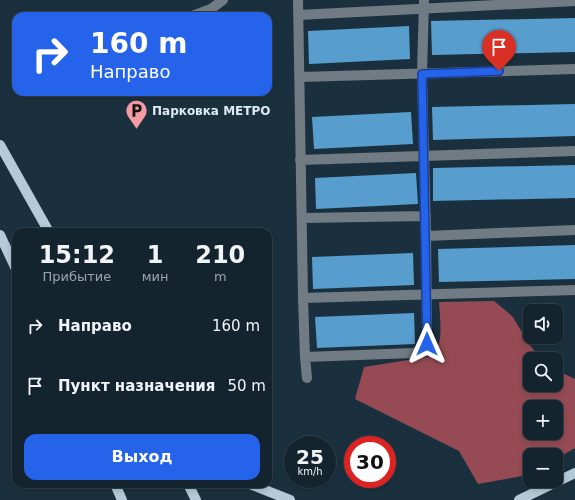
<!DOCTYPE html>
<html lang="ru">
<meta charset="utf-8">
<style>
body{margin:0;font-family:"DejaVu Sans",sans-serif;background:#21303a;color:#f1f3f6;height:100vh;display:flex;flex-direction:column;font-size:15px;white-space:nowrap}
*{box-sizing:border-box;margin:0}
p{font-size:13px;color:#9da4aa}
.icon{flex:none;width:22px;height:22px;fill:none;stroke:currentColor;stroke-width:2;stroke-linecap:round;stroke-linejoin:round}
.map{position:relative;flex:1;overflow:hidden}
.sheet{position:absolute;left:12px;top:228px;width:260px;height:260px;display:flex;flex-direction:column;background:#14242e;border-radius:12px;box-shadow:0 2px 6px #0003,0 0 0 1px #33414a}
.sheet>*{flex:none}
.top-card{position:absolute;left:12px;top:12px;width:260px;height:84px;border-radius:12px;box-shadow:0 2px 6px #0003,0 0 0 1px #33414a;background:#2563eb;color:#fff;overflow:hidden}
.tools{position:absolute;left:523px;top:304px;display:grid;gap:8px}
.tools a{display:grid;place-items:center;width:40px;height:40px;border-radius:8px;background:#14242e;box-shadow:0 2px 6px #0003,0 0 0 1px #33414a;font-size:20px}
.speed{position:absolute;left:284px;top:436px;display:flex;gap:8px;font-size:20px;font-weight:700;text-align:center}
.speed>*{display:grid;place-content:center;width:52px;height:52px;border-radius:50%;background:#14242e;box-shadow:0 2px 6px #0003,0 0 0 1px #33414a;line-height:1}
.speed small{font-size:10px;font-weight:400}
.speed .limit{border:6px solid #d22;background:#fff;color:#111}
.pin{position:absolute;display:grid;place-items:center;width:34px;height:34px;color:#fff;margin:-41px -17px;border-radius:50% 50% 50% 0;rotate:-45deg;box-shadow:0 0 4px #0007}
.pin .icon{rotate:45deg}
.me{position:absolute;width:44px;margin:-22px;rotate:0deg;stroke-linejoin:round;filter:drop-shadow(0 0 3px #0008)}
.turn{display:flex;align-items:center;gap:14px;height:84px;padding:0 12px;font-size:18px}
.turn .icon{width:52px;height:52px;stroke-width:2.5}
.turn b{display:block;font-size:28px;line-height:34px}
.eta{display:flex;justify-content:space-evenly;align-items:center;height:68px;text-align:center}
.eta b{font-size:24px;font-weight:800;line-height:28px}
.button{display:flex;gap:8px;margin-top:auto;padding:8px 12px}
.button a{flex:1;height:46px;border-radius:12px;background:#2563eb;color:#fff;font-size:16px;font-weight:800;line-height:46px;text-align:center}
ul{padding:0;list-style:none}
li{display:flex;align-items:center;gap:12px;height:60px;padding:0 12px}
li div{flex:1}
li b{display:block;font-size:15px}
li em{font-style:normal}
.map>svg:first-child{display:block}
</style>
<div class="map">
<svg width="575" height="500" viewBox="0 0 575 500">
<rect width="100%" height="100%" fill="#1b303e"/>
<path fill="#964b54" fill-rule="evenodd" d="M494,301l18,15 20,32 11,11h-13v26h26v-15l19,9v69l-19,11v-4h-26v19l-2,1 -50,9 -19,-33 -104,-52 9,-32 69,-11c11,-14 7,-36 6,-54zM530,407h26v26h-26z"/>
<path fill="#579dcd" d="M575,18v34l-143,3 -1,-34z
M409,26l1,33 -101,5 -1,-33z
M575,104v32l-142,4 -1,-33z
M411,112l2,32 -99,5 -2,-32z
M575,165v33l-142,3v-33z
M416,173l2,31 -102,5 -1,-31z
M575,245v34l-136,3 -1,-33z
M413,253l1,32 -101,4 -1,-32z
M414,313l1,31 -98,4 -2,-31z"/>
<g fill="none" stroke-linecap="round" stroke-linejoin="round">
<path stroke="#717b83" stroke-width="10" d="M298,0l5,298 2,59 2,21
M424,0l-2,74 4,162 149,-6
M298,15l277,-14
M192,16l19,-7 12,-9
M300,77l275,-8
M300,160l275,-9
M303,218l123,-2
M303,298l272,-8
M305,357l108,-4 12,-4 2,-5 -1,-108"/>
<path stroke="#b4c9d9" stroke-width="10" d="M0,145l49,87
M0,235l16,34
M115,484l7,16
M188,484l8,16
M250,484l40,16
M519,500l56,-27"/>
</g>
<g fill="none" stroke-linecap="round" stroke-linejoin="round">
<defs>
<path id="route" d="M427,344l-5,-270 77,-3"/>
</defs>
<use href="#route" stroke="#184099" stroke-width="10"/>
<use href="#route" stroke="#2563eb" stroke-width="7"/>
</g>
<defs>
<symbol id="parking-pin" viewBox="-11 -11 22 30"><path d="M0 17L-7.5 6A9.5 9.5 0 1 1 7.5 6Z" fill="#f49aa3" stroke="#1b303e"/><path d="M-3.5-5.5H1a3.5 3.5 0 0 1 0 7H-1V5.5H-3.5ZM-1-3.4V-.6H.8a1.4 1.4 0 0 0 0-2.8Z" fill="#111"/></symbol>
</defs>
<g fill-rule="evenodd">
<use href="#parking-pin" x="124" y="98" width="25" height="34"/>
</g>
<g text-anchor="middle" stroke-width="4" stroke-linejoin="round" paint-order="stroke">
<g font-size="12" font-weight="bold" fill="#ddeaf4" stroke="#1b303e" text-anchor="start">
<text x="152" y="115">Парковка МЕТРО</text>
</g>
</g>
</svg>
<div class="tools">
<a><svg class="icon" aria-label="sound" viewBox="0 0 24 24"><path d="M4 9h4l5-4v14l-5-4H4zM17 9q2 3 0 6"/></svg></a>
<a><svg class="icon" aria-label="search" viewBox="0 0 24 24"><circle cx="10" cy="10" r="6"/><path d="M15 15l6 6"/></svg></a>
<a>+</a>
<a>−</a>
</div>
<div class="speed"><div>25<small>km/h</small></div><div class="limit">30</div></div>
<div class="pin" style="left:499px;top:71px;background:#d93025"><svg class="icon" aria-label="arrive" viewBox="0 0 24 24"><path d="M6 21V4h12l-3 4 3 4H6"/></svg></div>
<svg class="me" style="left:427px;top:344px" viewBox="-20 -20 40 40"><path d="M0-17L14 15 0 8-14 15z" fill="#2563eb" stroke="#fff" stroke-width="4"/></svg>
<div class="top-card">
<div class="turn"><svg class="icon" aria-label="right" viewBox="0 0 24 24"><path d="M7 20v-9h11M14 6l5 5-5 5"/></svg><div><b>160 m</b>Направо</div></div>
</div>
<section class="sheet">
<div class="eta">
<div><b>15:12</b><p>Прибытие</p></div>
<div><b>1</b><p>мин</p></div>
<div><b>210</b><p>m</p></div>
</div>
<ul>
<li><svg class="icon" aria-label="right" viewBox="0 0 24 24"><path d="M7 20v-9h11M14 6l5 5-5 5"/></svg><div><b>Направо</b></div><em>160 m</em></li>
<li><svg class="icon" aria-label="arrive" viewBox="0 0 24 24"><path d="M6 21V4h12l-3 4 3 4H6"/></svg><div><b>Пункт назначения</b></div><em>50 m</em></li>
</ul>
<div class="button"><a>Выход</a></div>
</section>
</div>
